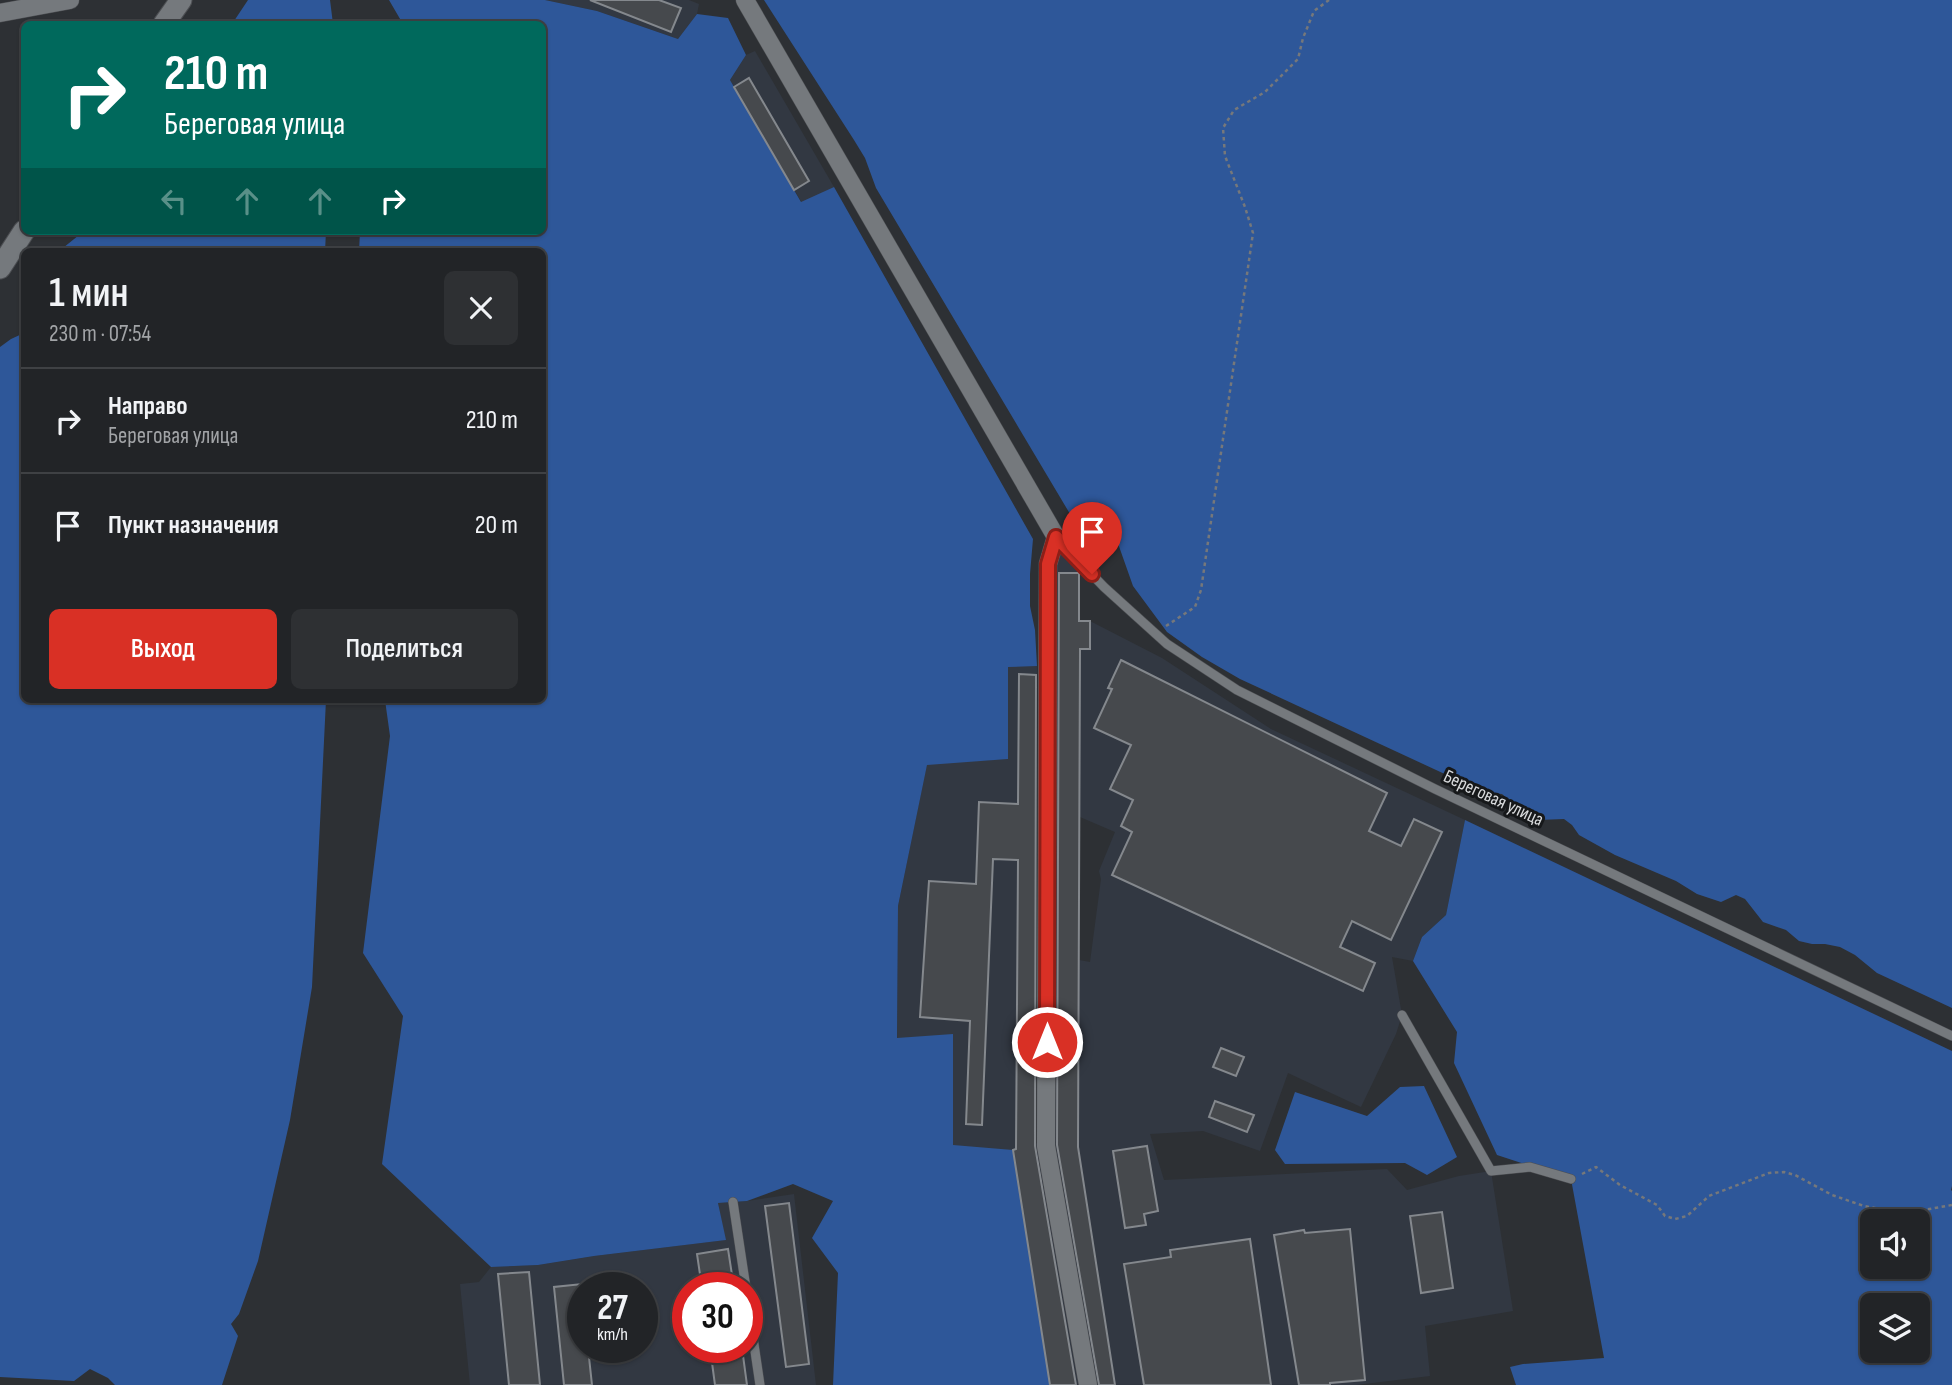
<!DOCTYPE html>
<html lang="ru">
<meta charset="utf-8">
<style>
body{margin:0;font-family:"Sofia Sans Condensed",sans-serif;background:#2e3033;color:#f1f3f6;height:100vh;display:flex;flex-direction:column;font-size:26px;white-space:nowrap}
*{box-sizing:border-box;margin:0}
p{font-size:23px;color:#a2a4a7}
.icon{flex:none;width:38px;height:38px;fill:none;stroke:currentColor;stroke-width:2;stroke-linecap:round;stroke-linejoin:round}
.map{position:relative;flex:1;overflow:hidden}
.details{position:absolute;left:21px;top:248px;width:525px;height:455px;display:flex;flex-direction:column;background:#222427;border-radius:10px;box-shadow:0 2px 5px #0004,0 0 0 2px #3f4144}
.details>*{flex:none}
.banner{position:absolute;left:21px;top:21px;width:525px;height:214px;border-radius:10px;box-shadow:0 2px 5px #0004,0 0 0 2px #3f4144;background:#00695c;color:#fff;overflow:hidden}
.controls{position:absolute;left:1860px;top:1209px;display:grid;gap:14px}
.controls a{display:grid;place-items:center;width:70px;height:70px;border-radius:10px;background:#222427;box-shadow:0 2px 5px #0004,0 0 0 2px #3f4144;font-size:35px}
.speed{position:absolute;left:567px;top:1272px;display:flex;gap:14px;font-size:35px;font-weight:700;text-align:center}
.speed>*{display:grid;place-content:center;width:91px;height:91px;border-radius:50%;background:#222427;box-shadow:0 2px 5px #0004,0 0 0 2px #3f4144;line-height:1}
.speed small{font-size:18px;font-weight:400}
.speed .limit{border:10px solid #d22;background:#fff;color:#111}
.pin{position:absolute;display:grid;place-items:center;width:60px;height:60px;color:#fff;margin:-72px -30px;border-radius:50% 50% 50% 0;rotate:-45deg;box-shadow:0 0 7px #0007}
.pin .icon{rotate:45deg}
.me{position:absolute;width:77px;margin:-38px;rotate:0deg;stroke-linejoin:round;filter:drop-shadow(0 0 5px #0008)}
.turn{display:flex;align-items:center;gap:24px;height:147px;padding:0 28px;font-size:32px}
.turn .icon{width:91px;height:91px;stroke-width:2.5}
.turn b{display:block;font-size:49px;line-height:60px}
.lanes{display:flex;align-items:center;height:66px;padding:0 28px;background:#0003;justify-content:center;gap:35px;direction:ltr}
.lanes .off{opacity:.35}
.round{display:grid;place-items:center;flex:none;width:74px;height:74px;border-radius:10px;background:#2e3033}
.summary{display:flex;align-items:center;justify-content:space-between;height:119px;padding:0 28px}
h1{font-size:42px;font-weight:600;line-height:52px}
.action{display:flex;gap:14px;margin-top:auto;padding:14px 28px}
.action a{flex:1;height:80px;border-radius:10px;background:#d93025;color:#fff;font-size:28px;font-weight:600;line-height:80px;text-align:center}
.action a+a{background:#2e3033;color:#f1f3f6}
ul{padding:0;list-style:none}
li{display:flex;align-items:center;gap:21px;height:105px;padding:0 28px;border-top:2px solid #3f4144}
li div{flex:1}
li b{display:block;font-size:26px}
li em{font-style:normal}
.map>svg:first-child{display:block}
</style>
<div class="map">
<svg width="1952" height="1385" viewBox="0 0 1952 1385">
<rect width="100%" height="100%" fill="#2d3034"/>
<path fill="#323842" fill-rule="evenodd" d="M545,0h144l10,4 -2,10 -19,25 -81,-28z
M755,51l79,136 -32,16 -72,-123 16,-25z
M1056,537l23,23v61h11l72,37 109,71 194,91 -19,95 -24,22 -9,24 -21,-4 10,58 -6,19 -35,73 -73,-34 -28,78 -57,-20 -53,3 14,46 223,-11 20,21 52,-14 32,-5 22,140 -88,15 5,50 -74,9h-306l-97,-239 -56,-107 1,-133 29,-142 81,-5v-93h29l-2,475 3,5zM1080,817l35,15 -16,39 2,8 -11,83 -11,-2z
M794,1194l22,191h-346l-10,-101 19,-2 12,-15 47,-2 56,-9 131,-16 -7,-37 29,-2zM583,1288h59v60h-59zM688,1288h59v60h-59z"/>
<path fill="#2e5799" fill-rule="evenodd" d="M248,0h82l3,24h-101z
M389,0h156l52,11 81,28 19,-25 31,4 18,37 -16,25 71,122 33,-15 199,352 -3,35v32l5,24 2,36 -29,1v92l-81,6 -29,141 -1,132 56,-4v111l60,5 37,235h-217l5,-112 -26,-35 21,-37 -40,-17 -46,17 -29,2 8,37 -132,16 -56,9 -47,2 -109,-103 21,-148 -40,-63 27,-217 -5,-36h157v-448h-183l1,-21h182v-207h-139z
M764,0h1188v1008l-75,-35 -22,-18 -15,-8 -15,-3h-13l-13,-3 -13,-11 -23,-8 -18,-23 -9,-4 -15,7 -24,-8 -21,-13 -61,-26 -36,-20 -7,-10 -8,-6 -26,1 -11,-4 -25,-22 -13,-1 -12,-4 -237,-110 -38,-22 -35,-25 -34,-46 -18,-51 -6,-6 -8,4 -1,13 -24,-22 -200,-336 -11,-30 -11,-18z
M84,231h242l-1,21h-267z
M24,333v367h302l-14,287 -22,133 -32,141 -19,53 -8,10 7,12 -16,49h-107l-7,-7 -18,-9 -16,12 -74,-4v-1030l11,-8z
M1465,820l487,231v135l-1,4 1,1v194h-436l-6,-18 13,-3 81,-6 -33,-179 -74,-24 -43,-92 3,-31 -44,-71 9,-24 24,-22zM1872,1222h46v45h-46zM1872,1306h46v45h-46z
M1424,1086l33,71 -30,18 -22,-12 -120,1 -10,-14 20,-58 72,24 33,-29z"/>
<path fill="#46494d" stroke="#84888d" stroke-width="2" d="M590,0h69l22,8 -10,24z
M749,78l60,103 -15,9 -60,-103z
M1059,573h20v48h11v28h-10l-2,498 37,238h-16l-42,-240z
M1121,660l266,133 -18,38 32,15 13,-27 28,13 -51,108 -39,-19 -12,26 35,16 -12,28 -251,-116 20,-43 -11,-6 12,-26 -23,-11 21,-44 -37,-17 18,-39 -4,-1z
M1019,674l17,1 -1,471 41,239h-26l-37,-235 3,-1 2,-289 -25,-1 -11,266 -16,-1 4,-103 -50,-4 9,-136 47,3 3,-82 39,2z
M1221,1048l23,9 -8,19 -23,-9z
M1215,1101l39,14 -7,17 -38,-15z
M1147,1146l11,65 -14,3 2,11 -21,3 -12,-77z
M789,1203l20,161 -23,3 -21,-161z
M1442,1212l11,76 -32,5 -11,-77z
M1350,1229l15,151 -35,3v2h-31l-25,-150 30,-5 1,3z
M1250,1239l21,146h-127l-20,-121 47,-7 -1,-7z
M728,1249l6,39h-32l-5,-34z
M529,1272l11,113h-31l-11,-111z
M582,1284l1,64h5l4,37h-28l-10,-98z
M710,1348h32l5,37h-32z"/>
<g fill="none" stroke-linecap="round" stroke-linejoin="round">
<defs>
<path id="service" d="M1056,537l48,50 63,57 70,46 198,99 517,247
M1402,1015l89,156 39,-4 41,12
M733,1202l13,86
M747,1297l13,88"/>
<path id="minor" d="M745,0l311,537 -8,27 -2,582 42,239
M0,13l70,-13"/>
<path id="tertiary" d="M164,24l17,-24
M0,268l24,-37"/>
</defs>
<use href="#service" stroke="#4c4e52" stroke-width="10"/>
<use href="#minor" stroke="#4c4e52" stroke-width="19"/>
<use href="#tertiary" stroke="#4c4e52" stroke-width="23"/>
<path stroke="#76787b" stroke-width="2.5" stroke-dasharray="3.5 3.5" stroke-linecap="butt" d="M1166,626l29,-19 6,-17 52,-357 -8,-26 -20,-51 -2,-28 11,-18 31,-18 33,-33 5,-21 11,-27 15,-11
M1582,1174l14,-7 24,18 37,20 8,11 10,3 12,-3 22,-20 60,-23 15,-1 11,3 37,20 32,11 33,6 21,-1 34,-6"/>
<use href="#service" stroke="#75797d" stroke-width="9"/>
<use href="#minor" stroke="#75797d" stroke-width="18"/>
<use href="#tertiary" stroke="#75797d" stroke-width="21"/>
</g>
<g fill="none" stroke-linecap="round" stroke-linejoin="round">
<defs>
<path id="route" d="M1047,1042l1,-478 8,-27 36,37"/>
</defs>
<use href="#route" stroke="#8d1f18" stroke-width="18"/>
<use href="#route" stroke="#d93025" stroke-width="12"/>
</g>
<g text-anchor="middle" stroke-width="6" stroke-linejoin="round" paint-order="stroke">
<g font-size="19" fill="#d8dadc" stroke="#16181a">
<text transform="translate(1494 797) rotate(25)" y="7">Береговая улица</text>
</g>
</g>
</svg>
<div class="controls">
<a><svg class="icon" aria-label="sound" viewBox="0 0 24 24"><path d="M4 9h4l5-4v14l-5-4H4zM17 9q2 3 0 6"/></svg></a>
<a><svg class="icon" aria-label="layers" viewBox="0 0 24 24"><path d="M12 4l9 5-9 5-9-5zM3 14l9 5 9-5"/></svg></a>
</div>
<div class="speed"><div>27<small>km/h</small></div><div class="limit">30</div></div>
<div class="pin" style="left:1092px;top:574px;background:#d93025"><svg class="icon" aria-label="arrive" viewBox="0 0 24 24"><path d="M6 21V4h12l-3 4 3 4H6"/></svg></div>
<svg class="me" style="left:1047px;top:1042px" viewBox="-20 -20 40 40"><circle r="17" fill="#d93025" stroke="#fff" stroke-width="3"/><path d="M0-11L8 9 0 5-8 9z" fill="#fff"/></svg>
<div class="banner">
<div class="turn"><svg class="icon" aria-label="right" viewBox="0 0 24 24"><path d="M7 20v-9h11M14 6l5 5-5 5"/></svg><div><b>210 m</b>Береговая улица</div></div>
<div class="lanes"><svg class="icon off" aria-label="left" viewBox="0 0 24 24"><path d="M17 20v-9H6M10 6l-5 5 5 5"/></svg><svg class="icon off" aria-label="ahead" viewBox="0 0 24 24"><path d="M12 20V5M6 11l6-6 6 6"/></svg><svg class="icon off" aria-label="ahead" viewBox="0 0 24 24"><path d="M12 20V5M6 11l6-6 6 6"/></svg><svg class="icon" aria-label="right" viewBox="0 0 24 24"><path d="M7 20v-9h11M14 6l5 5-5 5"/></svg></div>
</div>
<section class="details">
<div class="summary"><div><h1>1 мин</h1><p>230 m · 07:54</p></div><a class="round"><svg class="icon" aria-label="close" viewBox="0 0 24 24"><path d="M6 6l12 12M18 6L6 18"/></svg></a></div>
<ul>
<li><svg class="icon" aria-label="right" viewBox="0 0 24 24"><path d="M7 20v-9h11M14 6l5 5-5 5"/></svg><div><b>Направо</b><p>Береговая улица</p></div><em>210 m</em></li>
<li><svg class="icon" aria-label="arrive" viewBox="0 0 24 24"><path d="M6 21V4h12l-3 4 3 4H6"/></svg><div><b>Пункт назначения</b></div><em>20 m</em></li>
</ul>
<div class="action"><a>Выход</a><a>Поделиться</a></div>
</section>
</div>
